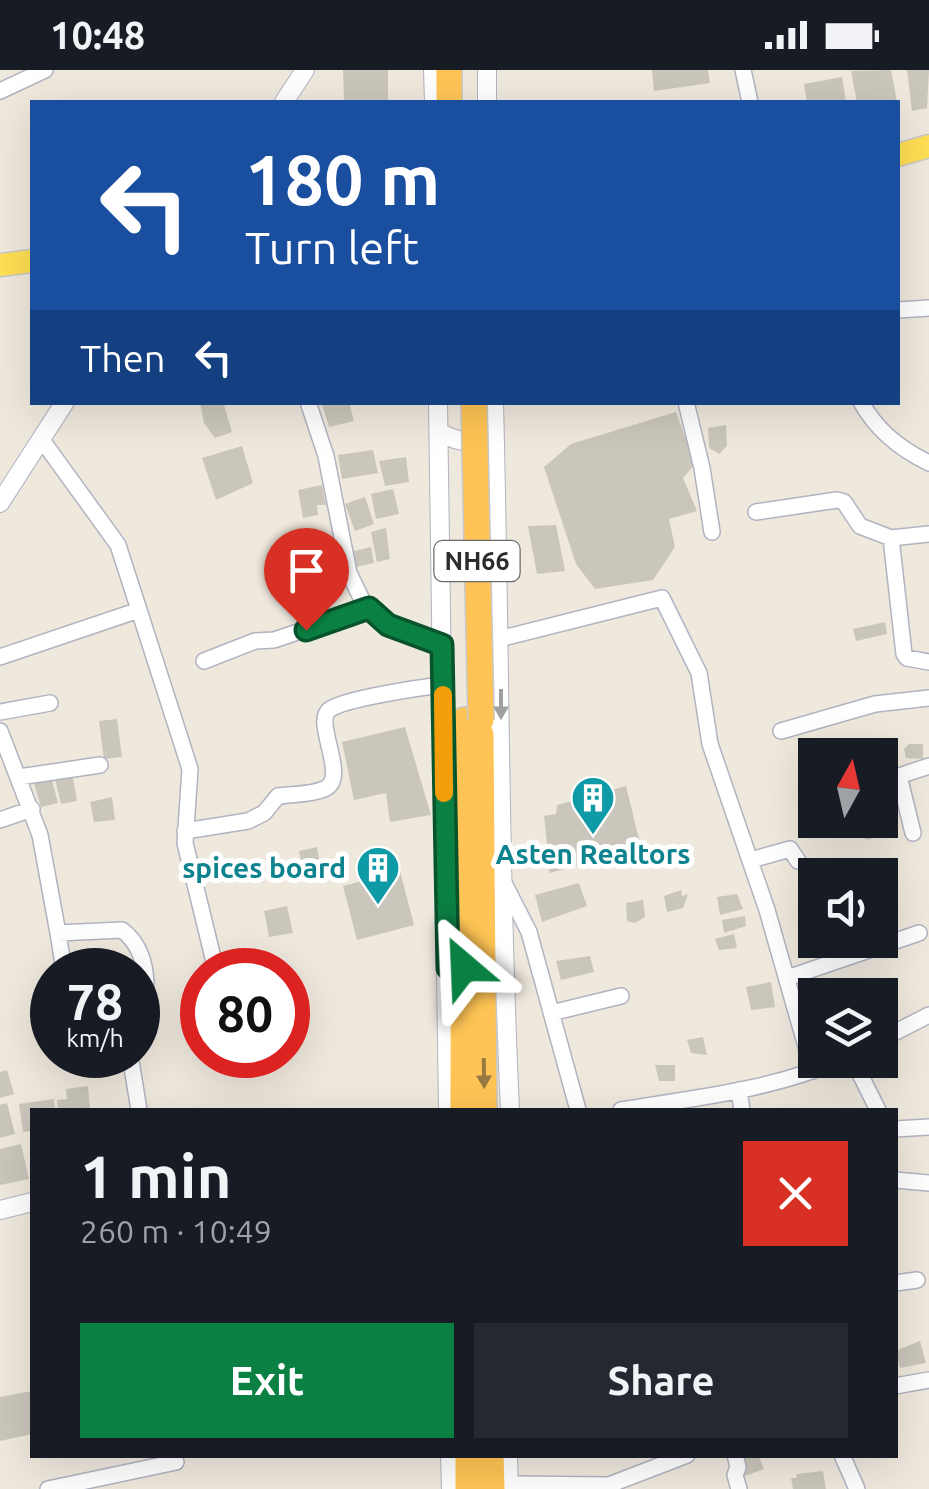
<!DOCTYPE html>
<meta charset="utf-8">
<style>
body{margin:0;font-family:Ubuntu,sans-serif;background:#242831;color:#f1f3f6;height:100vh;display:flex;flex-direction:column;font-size:38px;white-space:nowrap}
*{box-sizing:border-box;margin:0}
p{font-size:32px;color:#9ea1a6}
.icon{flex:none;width:55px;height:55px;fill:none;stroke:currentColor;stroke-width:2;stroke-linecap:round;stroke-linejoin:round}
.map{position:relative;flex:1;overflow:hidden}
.sheet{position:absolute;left:30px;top:1038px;width:868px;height:350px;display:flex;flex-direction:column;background:#171b24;border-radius:0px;box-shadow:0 10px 40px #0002}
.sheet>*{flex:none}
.hud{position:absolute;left:30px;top:30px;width:870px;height:305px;border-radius:0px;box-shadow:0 10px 40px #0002;background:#1a4fa0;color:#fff;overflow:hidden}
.needle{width:65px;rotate:8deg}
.fabs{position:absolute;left:798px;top:668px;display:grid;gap:20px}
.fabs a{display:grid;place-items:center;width:100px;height:100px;border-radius:0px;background:#171b24;box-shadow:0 10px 40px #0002;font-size:50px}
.speed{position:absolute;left:30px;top:878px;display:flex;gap:20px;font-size:50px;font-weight:700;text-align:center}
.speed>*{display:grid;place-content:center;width:130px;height:130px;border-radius:50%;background:#171b24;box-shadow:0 10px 40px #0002;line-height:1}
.speed small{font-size:25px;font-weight:400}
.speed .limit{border:15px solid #d22;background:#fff;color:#111}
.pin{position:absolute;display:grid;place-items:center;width:85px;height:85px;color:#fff;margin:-102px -42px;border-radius:50% 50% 50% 0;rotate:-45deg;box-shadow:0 0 10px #0007}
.pin .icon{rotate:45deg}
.me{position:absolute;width:110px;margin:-55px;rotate:334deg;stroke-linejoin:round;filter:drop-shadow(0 0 8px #0008)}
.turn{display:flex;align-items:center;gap:35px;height:210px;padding:0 50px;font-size:45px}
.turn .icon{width:130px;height:130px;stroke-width:2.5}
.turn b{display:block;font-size:70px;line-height:85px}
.then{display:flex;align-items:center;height:95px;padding:0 50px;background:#0003;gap:20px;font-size:38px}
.round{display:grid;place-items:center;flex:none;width:105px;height:105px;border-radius:0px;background:#242831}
.head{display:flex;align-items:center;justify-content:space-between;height:170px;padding:0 50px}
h1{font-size:60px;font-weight:600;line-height:75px}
.cta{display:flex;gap:20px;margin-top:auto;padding:20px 50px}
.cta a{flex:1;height:115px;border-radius:0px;background:#0b8043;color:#fff;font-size:40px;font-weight:600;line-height:115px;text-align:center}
.cta a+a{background:#242831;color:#f1f3f6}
.status{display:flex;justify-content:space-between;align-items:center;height:70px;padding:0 50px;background:#171b24;direction:ltr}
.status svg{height:28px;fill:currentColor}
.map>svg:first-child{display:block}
</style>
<div class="status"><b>10:48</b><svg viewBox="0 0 49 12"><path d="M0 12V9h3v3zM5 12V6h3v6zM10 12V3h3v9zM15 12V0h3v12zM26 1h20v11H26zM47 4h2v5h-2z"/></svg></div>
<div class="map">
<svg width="929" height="1419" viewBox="0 0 929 1419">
<rect width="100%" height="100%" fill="#efe8dd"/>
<path fill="#cac6bb" d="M343,0h45v32h-44z
M652,0h56l2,13 -56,8z
M891,0l6,32h-40l-6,-31z
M907,0h22l-2,38 -15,3z
M842,7l4,25h-39l-3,-18z
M200,332h23l9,30 -17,6 -11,-15z
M349,332l5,19 -25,6 -7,-23z
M676,342l19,52 -12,14 14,33 -28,8 6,28 -22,33 -58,9 -19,-25 -32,-97 27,-23z
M726,355l1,21 -8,8 -10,-6 -1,-20z
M242,376l11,37 -37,17 -14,-42z
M373,380l5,23 -36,6 -4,-24z
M406,387l3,25 -24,4 -6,-25z
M322,415l4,20h-9l1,10 -15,3 -5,-28z
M393,419l6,25 -23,5 -5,-25z
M365,427l9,27 -19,7 -10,-27z
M556,455l9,46 -28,3 -9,-48z
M386,458l4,31 -13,3 -6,-30z
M371,477l3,16 -18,4 -2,-16z
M885,552l2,12 -31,7 -3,-12z
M117,649l5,38 -18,2 -5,-38z
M405,657l26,88 -41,7 -4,-29 -32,7 -12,-58z
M890,668v19h-10l-3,-2 -1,-15z
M909,674h14v15l-17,-1 -2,-9z
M72,701l5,30 -16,3 -7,-29z
M51,706l7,27 -17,4 -8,-27z
M626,716l14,57 -2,6 -88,24 -5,-14 3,-5 -4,-38 12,-2 1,-9z
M112,727l3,23 -21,2 -4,-20z
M880,740l7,25 -21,5 -5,-20h19z
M317,777l4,22 -18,3 -4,-21z
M400,801l14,54 -57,15 -14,-54z
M579,813l8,23 -45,16 -7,-27z
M681,820l1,6 6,-2 -5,14 -16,4 -3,-16z
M737,824l6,15 -23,6 -3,-18z
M643,830l2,17 -10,6 -8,-2 -1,-18z
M287,836l6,27 -24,4 -5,-26z
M745,846l1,10 -22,7 -2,-13z
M734,864l3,14 -18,2 -4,-11z
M590,886l4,16 -33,8 -5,-19z
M771,912l4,25 -24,3 -5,-23z
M703,967l4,18 -16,-2 -4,-13z
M655,995h20v16h-16z
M7,1000l7,24 -14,4v-26z
M88,1016l2,24h-32l-1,-10 10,-1 -1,-10z
M54,1029l1,11h-23v21l-9,1 -4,-28z
M7,1033l8,31 -15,4v-33z
M21,1074l8,35 -29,6v-36z
M920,1271l6,22 -26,5 -5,-17z
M32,1321v43l-32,7v-44z
M737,1385h21l6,14 -19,7z
M823,1401l3,18h-33l-2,-11h5l1,-4z"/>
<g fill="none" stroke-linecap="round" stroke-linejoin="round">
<defs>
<path id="minor" d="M743,0l7,32
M0,21l45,-21
M898,240l31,-2
M308,332l18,54 23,117 15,31 24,21 54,20
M686,332l16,66 10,64
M861,332c16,29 39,47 68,61
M42,370l76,105 21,65 51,159 -5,74 31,127
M756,442l81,-12 7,2 16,24 31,12
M929,464l-38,4 13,116 3,4 22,4
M499,569l163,-41 37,75 11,71 57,166 46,161
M0,587l139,-47
M204,591l51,-20 19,-1 95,-32
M0,642l50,-9
M0,661l40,104 18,98 64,-3c29,22 28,67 16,97
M781,661l94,-27 54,-6
M19,707l81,-12
M0,750l32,-11
M185,761l63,-10 16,-8 14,-17c14,-2 33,-1 46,-7 26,-10 -11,-66 5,-79 13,-11 94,-23 114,-25
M913,763l-14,-57 30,-10
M751,790l39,-11 8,12
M504,813l25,49 49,178
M58,863l6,37
M787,908l132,-45
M551,943l70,-17
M880,970l49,-25
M130,985l9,55
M853,990l25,50
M739,1020l3,20
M621,1040c73,-12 151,-20 219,-50
M895,1059l34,-2
M895,1110l34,3
M895,1213l22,-3
M895,1316l34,-6
M735,1385l3,12 -3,8 4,14
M842,1385l15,34
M509,1414l100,1 78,-30
M48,1419l128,-27"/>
<path id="tertiary" d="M433,0l1,32
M487,0v32
M284,32l21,-32
M438,332l10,708
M494,332c6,236 5,472 16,708
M439,362c14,8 31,13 46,5
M0,433l65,-101
M0,1140l32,-8
M450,1385l1,34
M508,1385l1,34"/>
<path id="primary" d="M898,85l31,-9
M0,195l32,-4"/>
<path id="trunk" d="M449,0v32
M481,665l3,375
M463,1040l1,-390
M468,1385v34
M491,1385l1,34"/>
</defs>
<use href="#minor" stroke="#b1b3c1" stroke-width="18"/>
<use href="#tertiary" stroke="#b1b3c1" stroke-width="20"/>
<use href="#primary" stroke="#c8c8c8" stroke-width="25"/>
<use href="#trunk" stroke="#c8c8c8" stroke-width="28"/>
<use href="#minor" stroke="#fff" stroke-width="15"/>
<use href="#tertiary" stroke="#fff" stroke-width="18"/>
<use href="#primary" stroke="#ffdf52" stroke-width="22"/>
<use href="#trunk" stroke="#ffc455" stroke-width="25"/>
<defs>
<path id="trunk-bridge" d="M474,332l7,318"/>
</defs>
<use href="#trunk-bridge" stroke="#c8c8c8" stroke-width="28" stroke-linecap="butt"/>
<use href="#trunk-bridge" stroke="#ffc455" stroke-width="25"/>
</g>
<defs><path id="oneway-solid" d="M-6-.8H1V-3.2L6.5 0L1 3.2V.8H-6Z" transform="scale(2.5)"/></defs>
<use fill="#a0a0a0" href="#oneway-solid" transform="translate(501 634) rotate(90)"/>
<use fill="#967840" href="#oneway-solid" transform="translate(484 1003) rotate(89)"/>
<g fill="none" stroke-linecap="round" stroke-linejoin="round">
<defs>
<path id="route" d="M306,560l63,-22 19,17 54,20 6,323 16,-1"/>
</defs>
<use href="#route" stroke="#07532c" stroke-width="25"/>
<use href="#route" stroke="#0b8043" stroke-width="18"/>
<path stroke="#f59e0b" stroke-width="18" d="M443,625l1,98"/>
</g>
<defs>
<symbol id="building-pin" viewBox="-11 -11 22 30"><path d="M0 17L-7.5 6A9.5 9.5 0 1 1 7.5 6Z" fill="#0f9aa8" stroke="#fff"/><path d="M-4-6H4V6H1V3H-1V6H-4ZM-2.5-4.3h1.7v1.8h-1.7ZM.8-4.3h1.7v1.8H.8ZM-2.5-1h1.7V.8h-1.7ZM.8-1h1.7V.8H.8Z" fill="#fff"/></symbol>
</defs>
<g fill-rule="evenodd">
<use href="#building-pin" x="568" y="703" width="50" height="68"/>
<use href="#building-pin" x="353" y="773" width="50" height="68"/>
</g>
<g text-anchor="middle" stroke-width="10" stroke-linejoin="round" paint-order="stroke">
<rect fill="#fff" stroke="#6b6b6b" stroke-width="2.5" x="434.5" y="471" width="85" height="40" rx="8"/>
<g font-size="25" font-weight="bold" fill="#2c2c2c">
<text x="477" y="500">NH66</text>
</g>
<g font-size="28" font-weight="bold" fill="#0d838f" stroke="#fff">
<text x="593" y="794">Asten Realtors</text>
<text x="346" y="808" text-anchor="end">spices board</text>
</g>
</g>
</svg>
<div class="fabs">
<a><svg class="needle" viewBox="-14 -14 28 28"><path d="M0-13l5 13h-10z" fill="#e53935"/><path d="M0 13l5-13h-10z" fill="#9ea1a6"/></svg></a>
<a><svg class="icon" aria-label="sound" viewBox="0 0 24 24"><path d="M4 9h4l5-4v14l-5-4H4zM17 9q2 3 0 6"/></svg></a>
<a><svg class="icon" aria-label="layers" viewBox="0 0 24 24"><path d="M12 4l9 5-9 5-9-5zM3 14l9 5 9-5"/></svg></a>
</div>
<div class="speed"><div>78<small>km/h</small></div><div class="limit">80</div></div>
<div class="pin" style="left:306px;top:560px;background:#d93025"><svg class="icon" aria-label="arrive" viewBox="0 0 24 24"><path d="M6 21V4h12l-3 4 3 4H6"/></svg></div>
<svg class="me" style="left:464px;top:897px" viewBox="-20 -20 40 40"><path d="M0-17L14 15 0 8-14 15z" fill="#0b8043" stroke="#fff" stroke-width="4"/></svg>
<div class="hud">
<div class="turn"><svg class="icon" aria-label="left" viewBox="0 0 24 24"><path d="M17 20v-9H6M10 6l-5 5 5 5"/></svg><div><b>180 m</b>Turn left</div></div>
<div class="then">Then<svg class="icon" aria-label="left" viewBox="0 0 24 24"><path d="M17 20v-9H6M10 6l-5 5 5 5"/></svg></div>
</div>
<section class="sheet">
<div class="head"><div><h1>1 min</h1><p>260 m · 10:49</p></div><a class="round" style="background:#d93025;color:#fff"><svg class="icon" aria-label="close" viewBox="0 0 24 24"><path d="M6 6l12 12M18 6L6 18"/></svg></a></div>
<div class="cta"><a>Exit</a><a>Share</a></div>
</section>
</div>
